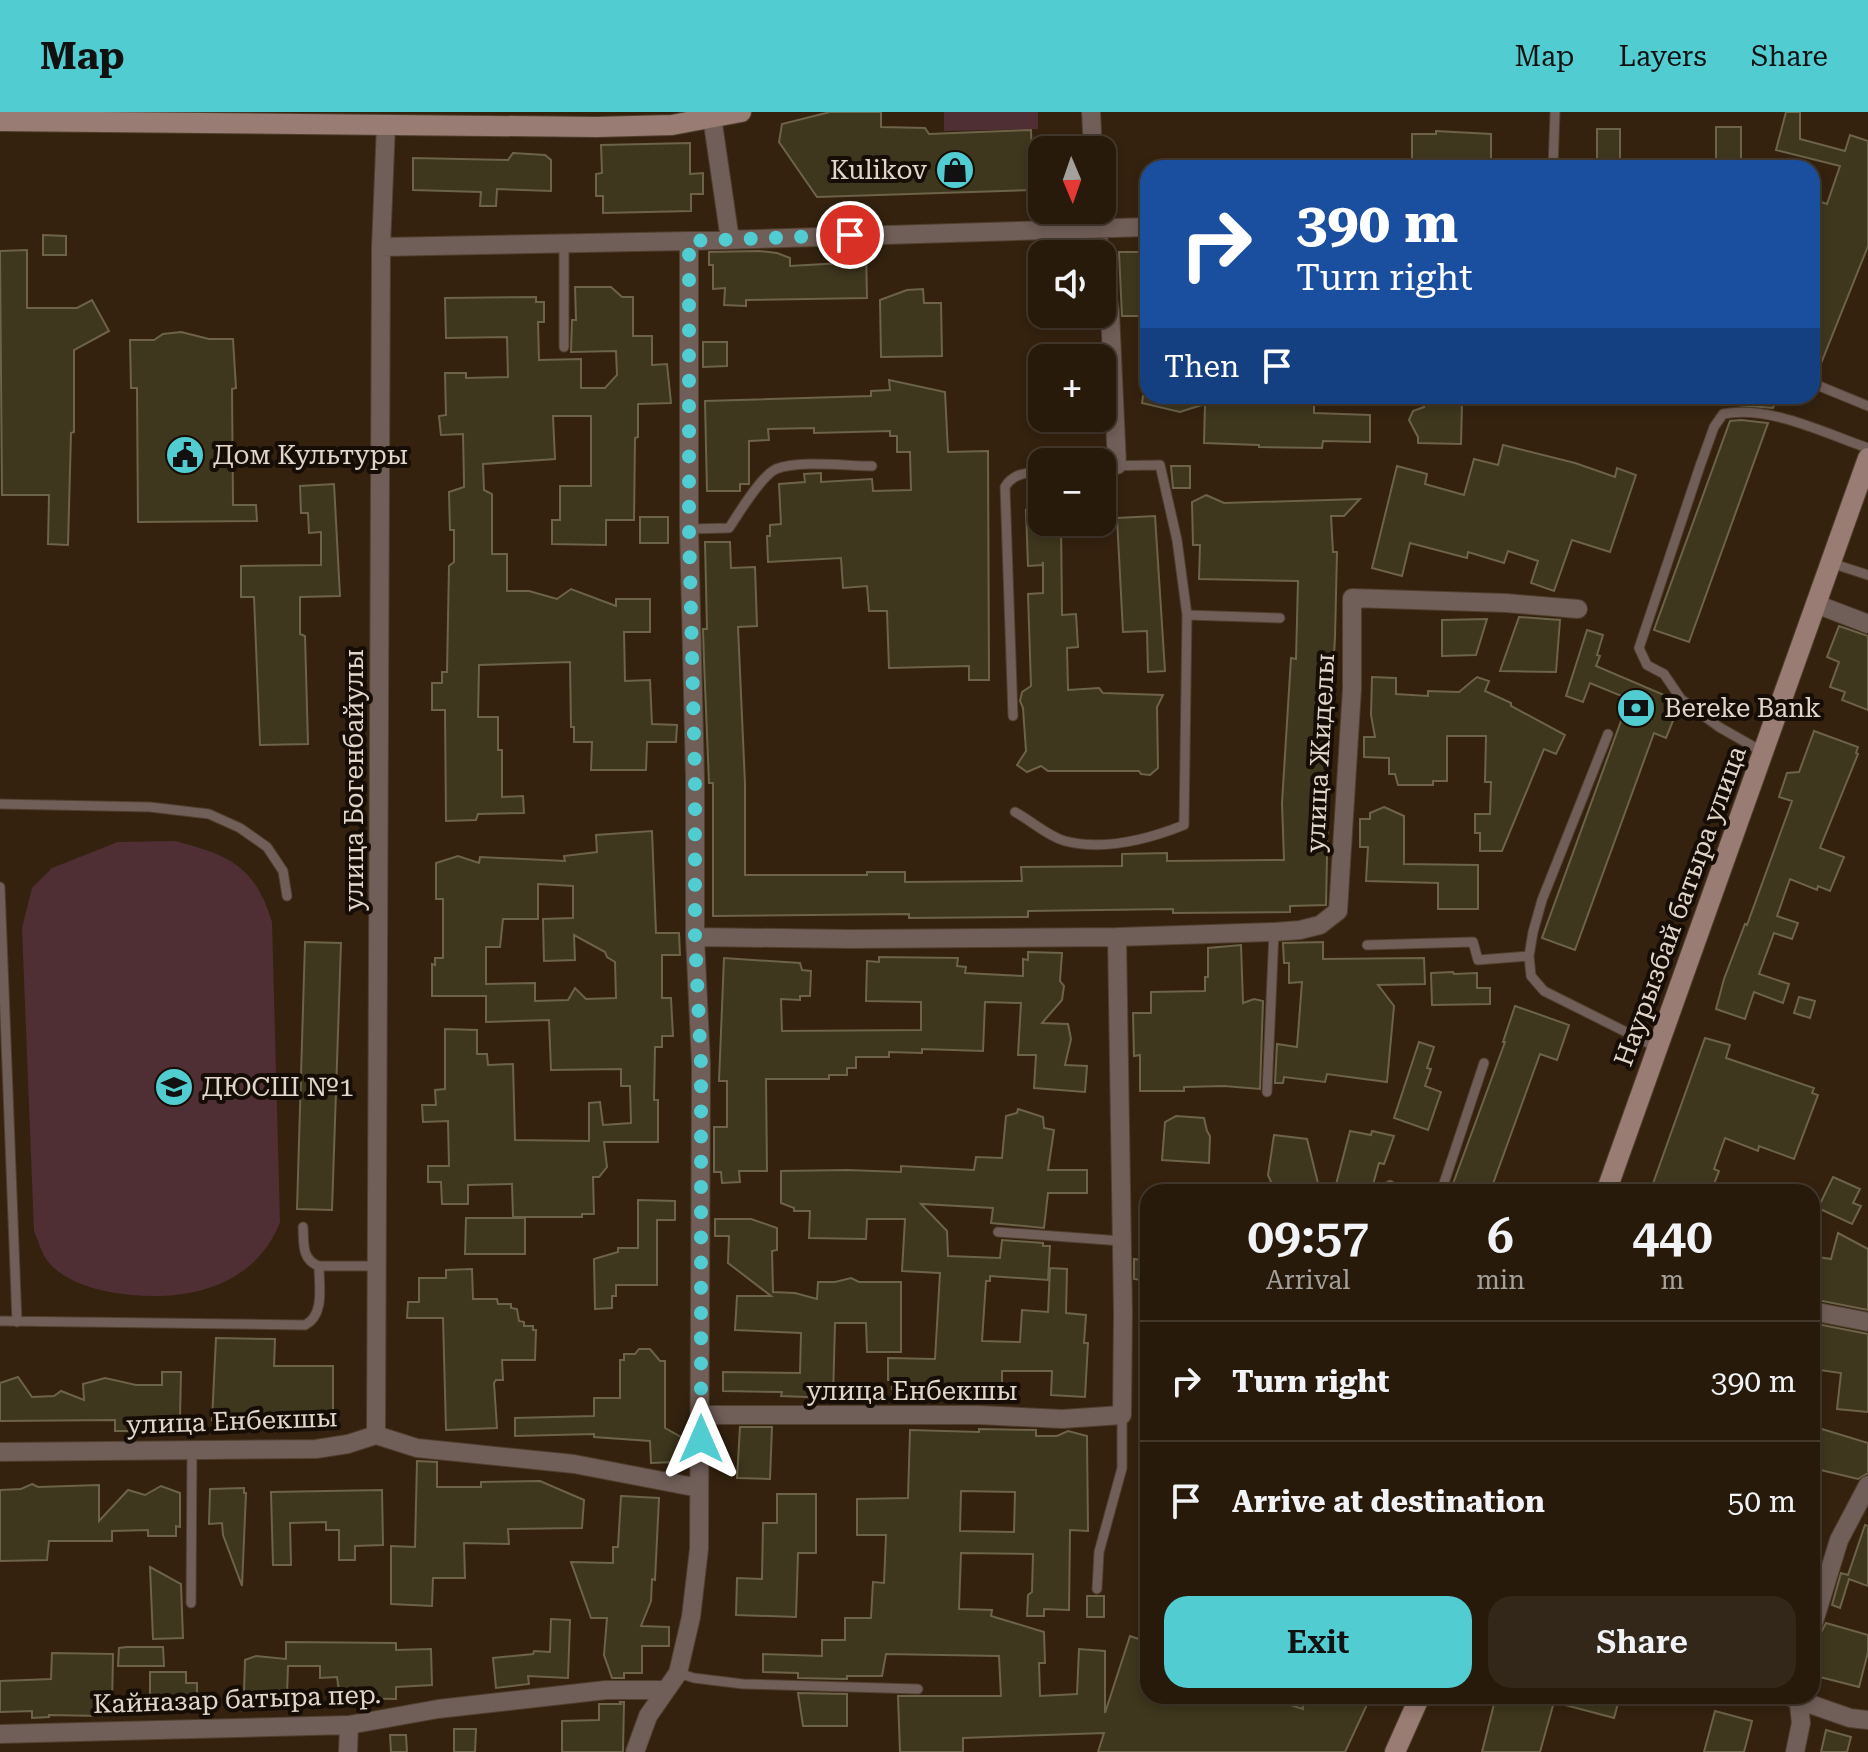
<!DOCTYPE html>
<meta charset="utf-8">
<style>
body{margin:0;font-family:"Roboto Serif",serif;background:#332719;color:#f1f3f6;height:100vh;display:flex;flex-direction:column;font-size:30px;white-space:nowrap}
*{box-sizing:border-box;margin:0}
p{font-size:26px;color:#a4a19d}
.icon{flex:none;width:44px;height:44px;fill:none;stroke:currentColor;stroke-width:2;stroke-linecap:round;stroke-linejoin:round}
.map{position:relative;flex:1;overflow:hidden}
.sheet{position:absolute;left:1140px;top:1072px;width:680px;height:520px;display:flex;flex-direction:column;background:#271a0b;border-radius:24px;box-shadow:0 4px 12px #0003,0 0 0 2px #43382c}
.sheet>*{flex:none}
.banner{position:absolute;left:1140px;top:48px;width:680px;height:244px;border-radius:24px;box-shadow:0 4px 12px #0003,0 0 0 2px #43382c;background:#1a4fa0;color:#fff;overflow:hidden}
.needle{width:52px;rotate:178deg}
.fabs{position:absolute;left:1028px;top:24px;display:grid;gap:16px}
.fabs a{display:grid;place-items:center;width:88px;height:88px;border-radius:16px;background:#271a0b;box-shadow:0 4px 12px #0003,0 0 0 2px #43382c;font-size:40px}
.pin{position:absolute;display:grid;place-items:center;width:68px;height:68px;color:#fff;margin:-34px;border:4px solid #fff;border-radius:50%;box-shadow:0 2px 8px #0007}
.me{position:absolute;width:88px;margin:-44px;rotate:0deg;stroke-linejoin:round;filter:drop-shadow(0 0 6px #0008)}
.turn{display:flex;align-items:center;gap:28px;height:168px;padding:0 24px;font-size:36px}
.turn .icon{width:104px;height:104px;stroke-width:2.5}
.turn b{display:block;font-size:56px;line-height:68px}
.then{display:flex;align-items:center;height:76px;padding:0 24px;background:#0003;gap:16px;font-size:30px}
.eta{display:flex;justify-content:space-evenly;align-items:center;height:136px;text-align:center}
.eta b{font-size:48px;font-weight:600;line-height:56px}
.action{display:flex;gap:16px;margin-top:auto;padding:16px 24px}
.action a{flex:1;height:92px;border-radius:24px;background:#51ccd1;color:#111;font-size:32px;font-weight:600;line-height:92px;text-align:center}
.action a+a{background:#332719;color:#f1f3f6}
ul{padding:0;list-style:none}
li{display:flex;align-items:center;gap:24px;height:120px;padding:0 24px;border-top:2px solid #43382c}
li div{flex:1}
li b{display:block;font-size:30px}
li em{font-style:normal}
header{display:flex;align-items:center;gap:48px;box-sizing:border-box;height:112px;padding:0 40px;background:#51ccd1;color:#111}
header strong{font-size:38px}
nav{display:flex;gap:44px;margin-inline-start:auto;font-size:28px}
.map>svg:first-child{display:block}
</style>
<header>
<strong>Map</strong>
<nav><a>Map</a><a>Layers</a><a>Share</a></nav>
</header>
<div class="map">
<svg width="1868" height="1640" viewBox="0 0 1868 1640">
<rect width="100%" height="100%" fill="#34220f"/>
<path fill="#4f2f33" d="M944,0h94v17l-94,2z
M1064,25v13h-22v45h-6l-2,-57z
M175,729c54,14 80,25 97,81l8,300c-27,70 -104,82 -170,70 -22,-4 -51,-14 -64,-33 -5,-8 -8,-19 -12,-28l-12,-303 10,-40 20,-20 66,-26z"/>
<path fill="#3e361d" stroke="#6c6348" stroke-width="2" fill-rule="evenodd" d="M830,0h51v15l44,1 4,6 102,-4 2,60 -216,7 -38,-55 3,-18z
M1786,0h14v27l45,12 5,-16 18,6v105l-52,130h-4v-177l15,5 13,-38 -64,-16z
M1716,15h25v41h-25z
M1597,17h23v39h-23z
M1436,19l55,3v34h-79v-34h24z
M690,31v31l13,-1v21h-12v17l-88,2v-17h-7v-22l6,-1 -1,-28z
M513,41l32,2 6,5v31l-54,-2 -1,17h-16l1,-14 -68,-2v-32l95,2z
M43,123l23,1v19h-23z
M841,136h25l1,50 -121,2v6l-22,-1 1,-17 -12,1v-24h-4v-13l50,-1 18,2 13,5v8l52,-3z
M27,138v58h50l15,-8 17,31 -35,19v82l-3,1 -3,112 -20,-1 1,-49h-47l-2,-244z
M1119,140h23v28h5l1,36h-26z
M575,175h36l11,10h11v39h19v29l15,-1 4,39 -33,1v33l-3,1 -1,82h-28v25l-54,-1v-24h8v-34h31v-70h-38l2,43 -72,5 1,26 8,4v60h15v37h22l28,8 14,-10 45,17v-7h34v33h-26l1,49 25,-1 2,44 25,1 -1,17h-29l-1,28h-55l1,-28h-18v-15h-3l-1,-65 -91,3 -1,52h20v33h4v47l21,-1 1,17 -46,1 -2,6 -30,1 -1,-111h-13v-27h10v-11h5l2,-106 5,-4v-32h-4l-1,-38 15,-5v-6l-1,-47 -22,1 -2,-19 7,-1 -1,-42h21v5l42,-1 -1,-40 -61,1 -1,-40 91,-1v5h8v20h-6l1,38 42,-1v29h24l12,-13 -1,-24 -45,1 1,-32h4z
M923,177l1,14h17l1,53 -61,1 -1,-57 27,-10z
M181,220l28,7h24l3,49 -4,1 1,116h23l1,16 -119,1 -1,-134h-6l-1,-48h24l9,-6z
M703,230h24v24l-24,1z
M889,268l56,12 3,60 40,-1 1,229h-20v-14l-80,2 -2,-57h-18l-2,-25 -24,2 -2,-30 -73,4 -1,-26h3v-11l11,-1 -2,-40 26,-2 -1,-8 17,-1v9l51,-3 1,12 38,-1 -1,-38h-13v-16h-7v-5l-76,2v-5l-46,1 1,11 -20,1v43h-9v7h-33l-2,-90 166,-5v-5l19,-1z
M1143,284h171v17l56,2v27l-47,-1 -1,7 -63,-1v-2l-55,-2 1,-39 -25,8 -38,-9z
M1739,284h39l-5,12 -37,-3z
M1424,289l38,1 -1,42 -43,-1v-6l-9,-17 4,-9 11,-4z
M1741,308l27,3 -79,219 -35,-12 76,-209z
M1503,333l72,18 40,14 2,-9 19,7 -26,77 -38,-12 -18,51 -23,-8 7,-22 -30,-10 -4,12 -36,-11 -1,6 -57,-15 -8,33 -30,-8 25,-102 30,8 -2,10 39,11 10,-36 24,6z
M1171,354h19v22h-17z
M334,372l6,112 -40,1v37l5,2 3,108 -48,1 -6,-148h-13v-31l80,-1v-33l-12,1 -1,-20h-7l-1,-27z
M1206,383l18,8 136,-4 -16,17h-13l2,36h4l-2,85 -10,171h3l-2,97 -36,1v6l-117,1v-4l-145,2v6l-119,1v-4l-196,2v-133h-4l-5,-122 -1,-32h4l-2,-87h25l1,26 24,-1 2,59 -19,1 7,157v91h122v-3h38v10l117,-1 -1,-14 101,-1v-12l45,-1v8l117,-1 -2,-57 9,-145 5,1 2,-78 -99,-2 1,-34h-7l-1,-43z
M1026,398h16v12h19l1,93 14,-1 2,33 -11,1 1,42 31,-2 4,5 60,2 -6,12 1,61 -8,7 -9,-1 -2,-3h-91l-7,-5 -14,6 -10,-7 9,-14 -3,-43 -3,-7 2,-9 9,-6 -3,-92 15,-1v-31l-1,3 -14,1z
M1155,404l10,155 -17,1 -1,-41 -24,1 -6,-114z
M640,405h28v26h-28z
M1519,505l41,3 -4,52 -56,-1z
M1487,507l-11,36 -34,1v-36z
M1839,514l29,10v74l-26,-10 3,-8 -15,-5 9,-25 -12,-5z
M1587,518l16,5 -6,20 3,1 -4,10 75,32 6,13 -11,27 -12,-5 -79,217 -33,-12 87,-239 -39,-16 -7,19 -17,-6z
M1372,565l24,1v16l32,2v-5l31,1 18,-15 12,4 -4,10 26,12v3l54,29 -9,19 -12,-5 -42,102h-22v-18h-5v-19h15l1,-32h-6l1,-46h-39v45h-14v4h-35l-3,-11h-6v-16l-25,-1v-20h11l-4,-22z
M1814,619l44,16 -2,6 2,1 -38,94 24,9 -14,34 -12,-5 -1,4 -27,-11 -13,37 21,7 -6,16 -18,-6 -15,41 30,10 -6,19 -29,-11 -9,27 -29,-10 8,-30 21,-55 2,1 45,-124 -13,-4 8,-24 12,-1z
M1384,695l20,9v48l74,1v44h-40v-26l-72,-2 2,-34h-8v-28h10v-6z
M652,719l4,102h23l1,22h-18v43h9l2,38h-11v11h-7l-1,53h4v42h-54l3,25 -8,10h-6l1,37h-12v3h-69l-1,-33 -44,1v19h-26l-1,-22h-13v-16h21l-1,-45 -25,1 -1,-17h14l-1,-15 10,-1v-60l32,1v24h10l1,11 25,-1 2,76 74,1v-38l11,-1 3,23 28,-2 -1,-37h-9v-17l-70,1 -2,-50 -63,2v-26h-54v-32l3,1v-7h8v-59h-7v-36l22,-7 21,7 1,-6 85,4 -1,-5 33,-4 -1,-17zM538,772l35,2v32l-30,1 1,42 31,-1 -1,-25 31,17 2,5 8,5 1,36 -30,1 -11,-11 -7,12 -33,1v-18l-49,1v-37h14l3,-28h35z
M305,830l36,1 -9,267 -35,-1z
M1323,830v17l101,-1 1,26 -47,1 16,21 -7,76 -60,-8 -2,8 -41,-5 -1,6h-8l2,-39 20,3 5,-65 -13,1v-20h-5l-1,-20z
M1241,833l2,58 11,-4 9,2 -3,88 -36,-3 -40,1v4h-44v-36l-6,1 -1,-43h18v-21l54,-1v-14h3v-29z
M1028,840l34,1 -2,28 4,5 -2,14 -20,23 26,1 3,15 -6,26 22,1 -2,26 -51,-4 2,-33h-18l3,-52 -36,-1 -2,49 -61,-2v4l-33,-1v5h-33v11h-9v7h-18v4h-63l1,92h-28l1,11 -18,1 -1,-11h-7v-45h13v-46h-8l5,-123 76,5 2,7 9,1 -1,25h-10v4l-19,-1 1,32 139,-1v-28l-55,-1 1,-40 12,1v-5l79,1 -1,8 9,1 -1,6 58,3v-17l5,1z
M1453,860l1,2 23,-1v15h13v16l-58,1 -1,-32z
M1799,885l16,4 -5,17 -16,-5z
M1515,894l54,19 -12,35 -17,-6 -50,138h-40l55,-150h-2z
M1705,926l25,7 -4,13 88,30 -2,5 6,2 -24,64 -35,-13 -1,5 -33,-13 -11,31 5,2 -8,21h-61z
M1419,930l15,5 -7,21 4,1 -6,17 16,6 -13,38 -34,-12z
M1018,997l25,8 1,11 10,2 -6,40h39v23h-39l-4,35 -53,-5 2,-15 -72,-4 26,27 1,25 52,2 2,-18 41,3v3h7l-2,34 -58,-4v5h-4l-4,60 38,1 2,-32 26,2 2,-44 17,1 -1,44 20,2 -2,28h4l-3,54 -34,-2 1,-24h-50v22l-110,-4v-9h-4v-22l47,1 5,-86 -38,-2 3,-52h-38l-1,20 -57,-1 1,-27h-16v-3l-13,-5v-32l67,-1 53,2v-6l73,4 2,-13 26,1 4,-42 11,-3z
M1176,1004l28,2 3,13 3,5 -1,27 -47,-3 3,-38z
M1350,1019l21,4 1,-4 22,5 -10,28 -5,-1 -8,29h-37z
M1274,1023l33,4 12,48 -31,-4 -12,3 -5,-4 -3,-7z
M1833,1065l27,12 -7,14 8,3 -9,18 -34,-16z
M638,1088l37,1v19h-18v65h-41v11h-4v12l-17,1 -1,-50 24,-7v-4h20z
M466,1106h59v36h-60z
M715,1107h36l26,9v22l-5,1 1,41 22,1 22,6 1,-17h17l16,-4 8,4h42v70h-34l-1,-29h-31l-2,75 -52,-2 1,-4 -59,-1v-19l77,1 1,-40 -66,-3 2,-34h34l-43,-33 1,-27h-14z
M1838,1121l30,16v61l-56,-11v-43l19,3z
M1134,1147l14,2v20l-14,-2z
M472,1157l1,30h24l1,5h13v4l6,1 2,12 5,1v4h9v4h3l-1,30h-33l1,20h-7l-2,3 3,45 -51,2 -3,-112h-36l1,-16h11v-24h27v-8z
M1812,1211l56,11v78l-31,-3 4,-36 -29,-4z
M216,1226l59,1 -1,27h59v51l-61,1v3l-60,-1z
M639,1237h11l10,12h5v67l18,10 1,15 -8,9 -25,1 -1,-22 -56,-4v-3l-79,2v-18l79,-2v-18h26v-38h4v-6h11z
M162,1260h19l-1,44h-2v5l-47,-1 1,11h-17v-11l-115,1v-38l18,-6 14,20 22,-1 7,-5 23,9 -1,-16 22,-6 31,7h26z
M1812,1314l56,17v30l-10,6 -46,-11z
M740,1315h32l-2,52 -33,-1z
M979,1317l57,1v6h21l11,-5 19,5 1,95 -18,-1 -1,80 -25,-1v7h-17l1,-21 4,-3 1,-38 -72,-1 -2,56 33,1 -1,6 53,16 1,31h-6l1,33 37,-2 2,-45 26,2v62l25,-77 18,6v54h114l41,13 -1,-8 69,-5 -26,56h-247l6,-19 -141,5v14h-63l-2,-56h103l-2,-40 -113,-2 -4,22h-35v3l-49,-1v-5l-35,-1v-18l59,2v-16h23v-22h26l2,-36 11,1 2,-48h-29v-36l51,-1 2,-68 69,2zM961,1379l54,1 -1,40 -54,-1z
M417,1349l20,1v25h44v-5l59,-1 44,19 -2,28 -74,1 1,15 -45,-1 1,35h-32l-1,28 -41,-2v-58l24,1z
M32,1372l6,3 61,-2v36l29,-31 17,5 16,-9 19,7v34l-4,-1v10h-28v-6l-36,1v10h-63l-2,19 -47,1v-71l21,-1z
M244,1376v5h2l-4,93 -19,-51 -1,-12 -13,1 1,-35z
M382,1378l1,55 -28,1v14h-16v-30h-13v-8l-36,1 1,42h-18l-2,-73z
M777,1382h39v59h-18l-2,64 -60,-2 1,-37 25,1 1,-56h14z
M621,1384l38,2 -4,82 -3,-1 -1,22 -10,25 28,1v19h-27v27h-18v5h-12l-8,-23 3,-37h-16l-20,-56 42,1v-16h5z
M1865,1413l3,1v60l-19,-7 -9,29 -8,-3 9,-32 7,2z
M150,1455l31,17 2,54 -30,1z
M1087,1484h17v21h-17z
M551,1507l19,1 -2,58 -40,-2 1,8 -33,4 -3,-30 40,-4 1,-3 16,1z
M1826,1511l42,12v17l-9,35 -47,-12 6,-37z
M286,1530l110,1v7l35,-1 1,36 -36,2v12l-56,-1 -3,-21 -17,1v-12h-32l-1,28 -43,-1 1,-33 11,-4 30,3z
M127,1535h36l1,19h-46l1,-18z
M52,1541l61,1 -1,52 -10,-1v11l-53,-1v2l-17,1v-7l-32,1v-31l51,-2z
M150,1560h36v11h11v20h-47z
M798,1581l49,1v32h-44z
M1496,1584h124l-6,22 -60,-16 -14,50h-58z
M620,1590h4l-1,50h-61v-31l37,-1v-16h22z
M1715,1599l37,10 -8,31h-40z
M454,1617h22l-1,23h-21z
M1826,1618l25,7 -4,15h-26z
M390,1623h16l1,17h-16z"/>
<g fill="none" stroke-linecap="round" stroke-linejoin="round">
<defs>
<path id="lane" d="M1553,56l2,-56
M564,132v103
M1812,271l56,23
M689,417l40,-1c10,-15 32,-52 47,-59 24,-9 70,-3 96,-3
M1831,451l37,12
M1187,503l93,3
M1013,604l-8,-229c8,-14 22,-14 37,-16
M1608,622l-66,166 -9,32 -4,24 2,20 13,15 112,56
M1763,640l-44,-25 -38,-28 -17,-25 -17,-9 -8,-17 61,-182 14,-39 9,-13c47,-9 101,19 145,34
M0,692l150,3 59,7 31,14 27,19 16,24 4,25
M1015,700c17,9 32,24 50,29 39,10 84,-2 119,-16l3,-210 -10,-75 -17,-75 -58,1
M0,775l17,435
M1367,833l106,-3 5,18 51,-4
M1267,980l7,-160
M1388,1080l2,-7
M1441,1080l43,-129
M303,1115c1,15 -2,33 16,39
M998,1120l124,9
M0,1209l305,4c20,-10 14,-39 14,-59h59
M1097,1477l2,-37 23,-84v-53
M191,1491l1,-152
M678,1561l16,5 49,6 175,5"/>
<path id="street" d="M1091,0l2,38
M712,5l18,123
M1095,98l5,44
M381,135l308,-6 459,-14
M1102,153l8,47 7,153
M1816,492l52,20
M695,825l156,2 266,-2 157,-5 26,-2 20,-5 18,-14 14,-222v-91l154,5 72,6
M1812,1199l56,11
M701,1303h278l83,4 60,-4 1,-102 -6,-376
M376,1323l5,-1188 5,-122
M0,1340l316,-3 32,-5 28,-9 41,13 157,16 125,24
M1812,1516l27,-88 29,-55
M1787,1584l63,22 18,2
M0,1622l349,-9 89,-16 168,-19h59
M348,1640l1,-27
M635,1640l13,-36 30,-43 13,-56 8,-68 2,-485 -6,-127v-160l-6,-248v-288
M1795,1640l6,-29 -3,-27"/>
<path id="secondary" d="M0,9l596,6 76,-2 69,-13
M1606,1080l262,-734
M1395,1640l25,-56"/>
</defs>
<use href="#lane" stroke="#503f2d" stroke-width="11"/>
<use href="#street" stroke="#503f2d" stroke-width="20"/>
<use href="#secondary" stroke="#503f2d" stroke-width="22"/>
<use href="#lane" stroke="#705e58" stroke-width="9"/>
<use href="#street" stroke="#705e58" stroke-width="18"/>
<use href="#secondary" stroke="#997c73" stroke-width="20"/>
</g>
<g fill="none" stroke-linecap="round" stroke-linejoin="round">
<path stroke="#51ccd1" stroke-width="14" stroke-dasharray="0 25.2" d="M701,1327v-375l-6,-127v-160l-6,-248v-288l161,-6"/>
</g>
<defs>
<symbol id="shop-disc" viewBox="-11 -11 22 22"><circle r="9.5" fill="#51ccd1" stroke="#160e06"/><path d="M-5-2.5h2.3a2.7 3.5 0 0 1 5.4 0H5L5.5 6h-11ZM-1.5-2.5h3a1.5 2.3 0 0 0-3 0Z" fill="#111"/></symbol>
<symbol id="civic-disc" viewBox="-11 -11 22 22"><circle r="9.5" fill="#51ccd1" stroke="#160e06"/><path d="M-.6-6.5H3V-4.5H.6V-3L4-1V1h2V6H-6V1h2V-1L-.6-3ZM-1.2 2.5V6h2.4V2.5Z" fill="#111"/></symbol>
<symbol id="bank-disc" viewBox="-11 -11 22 22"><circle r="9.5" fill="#51ccd1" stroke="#160e06"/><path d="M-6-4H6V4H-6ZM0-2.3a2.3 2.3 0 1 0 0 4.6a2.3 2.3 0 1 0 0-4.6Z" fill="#111"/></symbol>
<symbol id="school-disc" viewBox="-11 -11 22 22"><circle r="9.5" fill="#51ccd1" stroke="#160e06"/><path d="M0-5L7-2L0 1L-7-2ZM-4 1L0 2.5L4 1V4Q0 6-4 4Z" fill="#111"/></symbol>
</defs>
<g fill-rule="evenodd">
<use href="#shop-disc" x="933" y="36" width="44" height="44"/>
<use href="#civic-disc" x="163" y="321" width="44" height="44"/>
<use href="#bank-disc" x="1614" y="574" width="44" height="44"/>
<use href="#school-disc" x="152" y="953" width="44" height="44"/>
</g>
<g text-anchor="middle" stroke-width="8" stroke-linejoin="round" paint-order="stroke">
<g font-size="26" fill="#e2d5ca" stroke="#160e06" text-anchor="start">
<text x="927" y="67" text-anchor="end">Kulikov</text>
<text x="213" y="352">Дом Культуры</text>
<text x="1664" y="605">Bereke Bank</text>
<text x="202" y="984">ДЮСШ №1</text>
</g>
<g font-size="26" fill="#e2d5ca" stroke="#160e06">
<text transform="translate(1320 641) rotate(-87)" y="9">улица Жиделы</text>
<text transform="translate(354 668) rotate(-90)" y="9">улица Богенбайулы</text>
<text transform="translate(1680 794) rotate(-70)" y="9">Наурызбай батыра улица</text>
<text x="912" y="1288">улица Енбекшы</text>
<text transform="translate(232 1309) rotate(-2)" y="9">улица Енбекшы</text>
<text transform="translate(237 1587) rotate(-2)" y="9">Кайназар батыра пер.</text>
</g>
</g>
</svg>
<div class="fabs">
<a><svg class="needle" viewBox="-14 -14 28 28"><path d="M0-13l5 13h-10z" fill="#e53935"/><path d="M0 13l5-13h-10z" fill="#a4a19d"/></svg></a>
<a><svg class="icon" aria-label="sound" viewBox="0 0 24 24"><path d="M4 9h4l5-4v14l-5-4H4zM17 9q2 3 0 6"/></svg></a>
<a>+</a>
<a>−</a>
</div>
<div class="pin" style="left:850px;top:123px;background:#d93025"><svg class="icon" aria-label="arrive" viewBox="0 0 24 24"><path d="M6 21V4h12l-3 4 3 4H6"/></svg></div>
<svg class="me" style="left:701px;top:1327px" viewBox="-20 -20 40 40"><path d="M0-17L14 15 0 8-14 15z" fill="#51ccd1" stroke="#fff" stroke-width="4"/></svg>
<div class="banner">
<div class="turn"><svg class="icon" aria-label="right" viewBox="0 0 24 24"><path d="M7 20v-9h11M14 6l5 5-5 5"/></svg><div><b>390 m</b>Turn right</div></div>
<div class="then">Then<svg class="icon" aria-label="arrive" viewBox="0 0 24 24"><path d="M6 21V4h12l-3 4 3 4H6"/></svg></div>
</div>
<section class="sheet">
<div class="eta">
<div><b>09:57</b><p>Arrival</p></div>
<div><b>6</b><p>min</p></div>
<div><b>440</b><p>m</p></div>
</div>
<ul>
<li><svg class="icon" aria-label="right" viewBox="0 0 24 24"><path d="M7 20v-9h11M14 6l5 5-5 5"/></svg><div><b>Turn right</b></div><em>390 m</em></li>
<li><svg class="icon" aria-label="arrive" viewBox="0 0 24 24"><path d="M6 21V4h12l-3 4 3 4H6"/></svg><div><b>Arrive at destination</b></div><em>50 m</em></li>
</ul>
<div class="action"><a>Exit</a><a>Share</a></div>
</section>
</div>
